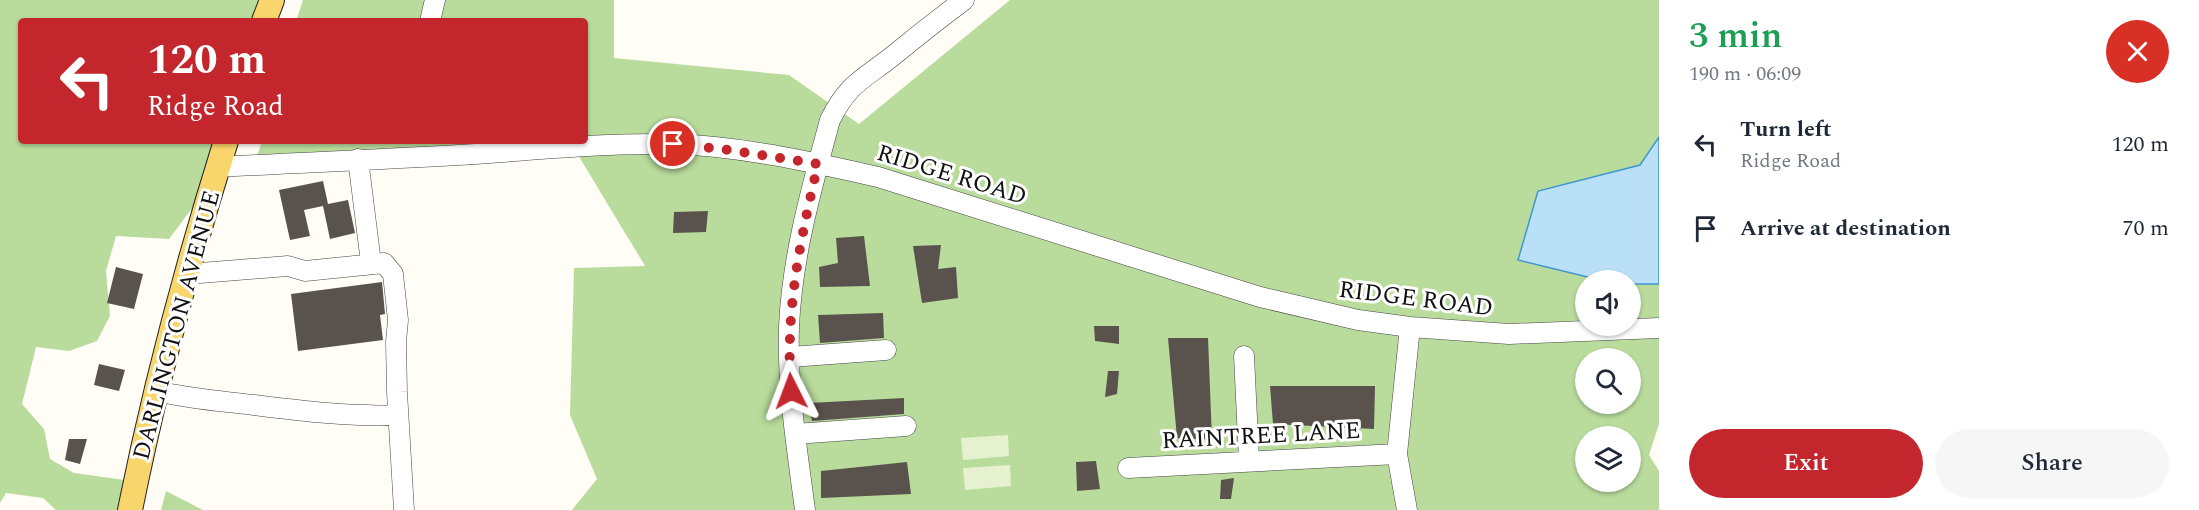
<!DOCTYPE html>
<meta charset="utf-8">
<style>
body{margin:0;font-family:Spectral,serif;background:#f6f6f7;color:#1f2937;height:100vh;display:flex;flex-direction:column;font-size:22px;white-space:nowrap}
*{box-sizing:border-box;margin:0}
p{font-size:20px;color:#747a83}
.icon{flex:none;width:33px;height:33px;fill:none;stroke:currentColor;stroke-width:2;stroke-linecap:round;stroke-linejoin:round}
.map{position:relative;flex:1;overflow:hidden}
.details{display:flex;flex-direction:column;background:#fff;width:540px}
.details>*{flex:none}
.hud{position:absolute;left:18px;top:18px;width:570px;height:126px;border-radius:6px;box-shadow:0 2px 4px #0004;background:#c4262e;color:#fff;overflow:hidden}
.controls{position:absolute;left:1575px;top:270px;display:grid;gap:12px}
.controls a{display:grid;place-items:center;width:66px;height:66px;border-radius:50%;background:#fff;box-shadow:0 2px 4px #0004;font-size:30px}
.pin{position:absolute;display:grid;place-items:center;width:51px;height:51px;color:#fff;margin:-26px;border:3px solid #fff;border-radius:50%;box-shadow:0 2px 6px #0007}
.me{position:absolute;width:66px;margin:-33px;rotate:357deg;stroke-linejoin:round;filter:drop-shadow(0 0 4px #0008)}
.turn{display:flex;align-items:center;gap:21px;height:126px;padding:0 30px;font-size:27px}
.turn .icon{width:78px;height:78px;stroke-width:2.5}
.turn b{display:block;font-size:42px;line-height:51px}
.round{display:grid;place-items:center;flex:none;width:63px;height:63px;border-radius:32px;background:#f6f6f7}
.summary{display:flex;align-items:center;justify-content:space-between;height:102px;padding:0 30px}
h1{font-size:36px;font-weight:600;line-height:45px;color:#1e9e55}
.action{display:flex;gap:12px;margin-top:auto;padding:12px 30px}
.action a{flex:1;height:69px;border-radius:36px;background:#c4262e;color:#fff;font-size:24px;font-weight:600;line-height:69px;text-align:center}
.action a+a{background:#f6f6f7;color:#1f2937}
ul{padding:0;list-style:none}
li{display:flex;align-items:center;gap:18px;height:84px;padding:0 30px}
li div{flex:1}
li b{display:block;font-size:22px}
li em{font-style:normal}
main{display:flex;flex:1;min-height:0}
.map>svg:first-child{display:block}
</style>
<main>
<div class="map">
<svg width="1659" height="510" viewBox="0 0 1659 510">
<rect width="100%" height="100%" fill="#fffdf5"/>
<path fill="#b9dc9c" fill-rule="evenodd" d="M0,0h258l-7,21h-230v120h193l-21,66 -24,32 -53,-3 -10,35 4,45 -13,25 -28,10 -33,-4 -14,57 22,25 6,30 24,14 51,7 -8,30h-61l-13,-12 -37,-5 -6,10z
M303,0h311v58l175,17 70,49 151,-124h649v137l-19,28 -102,26 -20,69 82,20h-14v46h44l1,-42h28v140l-10,31 10,16v39h-1087l25,-31 -27,-64 4,-147 71,-2 -70,-116 -319,10 6,-19h323v-120h-289zM1586,358h44v46h-44zM1586,436h44v46h-44z
M166,491l37,19h-42z"/>
<path fill="#e6f2cf" d="M1008,435l1,21 -46,4 -2,-22z
M1010,465l1,21 -46,4 -2,-22z"/>
<path fill="#b9e0f7" stroke="#3f96cf" stroke-width="1.5" d="M1659,137v147h-28l-1,-4h-30l-82,-20 20,-69 102,-26z"/>
<path fill="#5a524d" d="M323,181l5,23 20,-4 7,33 -25,6 -7,-33 -19,4 6,26 -20,4 -11,-50z
M708,211l-2,21 -33,1 1,-21z
M864,236l6,50 -50,1 -1,-20 19,-4 -2,-25z
M941,245l-3,24 18,-2 2,31 -36,5 -9,-57z
M116,267l27,7 -9,35 -27,-6z
M382,282l3,32 -5,1 3,25 -85,11 -7,-57z
M883,313l1,25 -64,5 -2,-28z
M1094,326h25v18l-24,-3z
M1168,338h40l4,102 -35,-2z
M99,364l26,6 -6,21 -25,-6z
M1108,371h11l-2,23 -12,3z
M1270,386h105l-1,43 -101,-5z
M904,398v16l-92,7 -3,-18z
M69,439h18l-7,25 -15,-4z
M1096,461l4,28 -23,2 -1,-29z
M907,462l4,32 -90,4v-27z
M1234,478l-3,21h-11l1,-19z"/>
<g fill="none" stroke-linecap="round" stroke-linejoin="round">
<defs>
<path id="minor" d="M430,21l5,-21
M358,159l13,104
M218,167c91,-5 182,-8 272,-14 61,-5 121,-10 182,-9 69,2 139,18 206,33l382,120 98,23 52,7 99,7 150,-6
M188,274l100,-8 17,5 79,-8 9,11 5,46 -2,22 1,50 7,118
M1244,356l5,104
M790,357l96,-7
M157,391c32,8 64,10 97,14 48,6 95,12 144,10
M795,434l111,-8
M1128,468l269,-14
M805,510c-8,-61 -18,-122 -16,-183 3,-71 23,-140 41,-207 19,-38 34,-41 64,-65 23,-19 46,-37 70,-55
M1407,510l-10,-56 13,-127"/>
<path id="major" d="M264,21l8,-21
M130,510c25,-124 58,-248 96,-369"/>
</defs>
<use href="#minor" stroke="#444" stroke-width="21"/>
<use href="#major" stroke="#222" stroke-width="26"/>
<use href="#minor" stroke="#fff" stroke-width="20"/>
<use href="#major" stroke="#f9d66b" stroke-width="24"/>
</g>
<g fill="none" stroke-linecap="round" stroke-linejoin="round">
<path stroke="#c4262e" stroke-width="10" stroke-dasharray="0 18" d="M673,144l56,6 89,14c-18,78 -33,146 -27,227"/>
</g>
<g text-anchor="middle" stroke-width="6" stroke-linejoin="round" paint-order="stroke">
<g font-size="24" fill="#111" stroke="#fff">
<text transform="translate(952 174) rotate(17)" y="8">RIDGE ROAD</text>
<text transform="translate(1416 298) rotate(7)" y="8">RIDGE ROAD</text>
<text transform="translate(176 325) rotate(-75)" y="8">DARLINGTON AVENUE</text>
<text transform="translate(1261 435) rotate(-3)" y="8">RAINTREE LANE</text>
</g>
</g>
</svg>
<div class="controls">
<a><svg class="icon" aria-label="sound" viewBox="0 0 24 24"><path d="M4 9h4l5-4v14l-5-4H4zM17 9q2 3 0 6"/></svg></a>
<a><svg class="icon" aria-label="search" viewBox="0 0 24 24"><circle cx="10" cy="10" r="6"/><path d="M15 15l6 6"/></svg></a>
<a><svg class="icon" aria-label="layers" viewBox="0 0 24 24"><path d="M12 4l9 5-9 5-9-5zM3 14l9 5 9-5"/></svg></a>
</div>
<div class="pin" style="left:673px;top:144px;background:#d93025"><svg class="icon" aria-label="arrive" viewBox="0 0 24 24"><path d="M6 21V4h12l-3 4 3 4H6"/></svg></div>
<svg class="me" style="left:791px;top:391px" viewBox="-20 -20 40 40"><path d="M0-17L14 15 0 8-14 15z" fill="#c4262e" stroke="#fff" stroke-width="4"/></svg>
<div class="hud">
<div class="turn"><svg class="icon" aria-label="left" viewBox="0 0 24 24"><path d="M17 20v-9H6M10 6l-5 5 5 5"/></svg><div><b>120 m</b>Ridge Road</div></div>
</div>
</div>
<section class="details">
<div class="summary"><div><h1>3 min</h1><p>190 m · 06:09</p></div><a class="round" style="background:#d93025;color:#fff"><svg class="icon" aria-label="close" viewBox="0 0 24 24"><path d="M6 6l12 12M18 6L6 18"/></svg></a></div>
<ul>
<li><svg class="icon" aria-label="left" viewBox="0 0 24 24"><path d="M17 20v-9H6M10 6l-5 5 5 5"/></svg><div><b>Turn left</b><p>Ridge Road</p></div><em>120 m</em></li>
<li><svg class="icon" aria-label="arrive" viewBox="0 0 24 24"><path d="M6 21V4h12l-3 4 3 4H6"/></svg><div><b>Arrive at destination</b></div><em>70 m</em></li>
</ul>
<div class="action"><a>Exit</a><a>Share</a></div>
</section>
</main>
